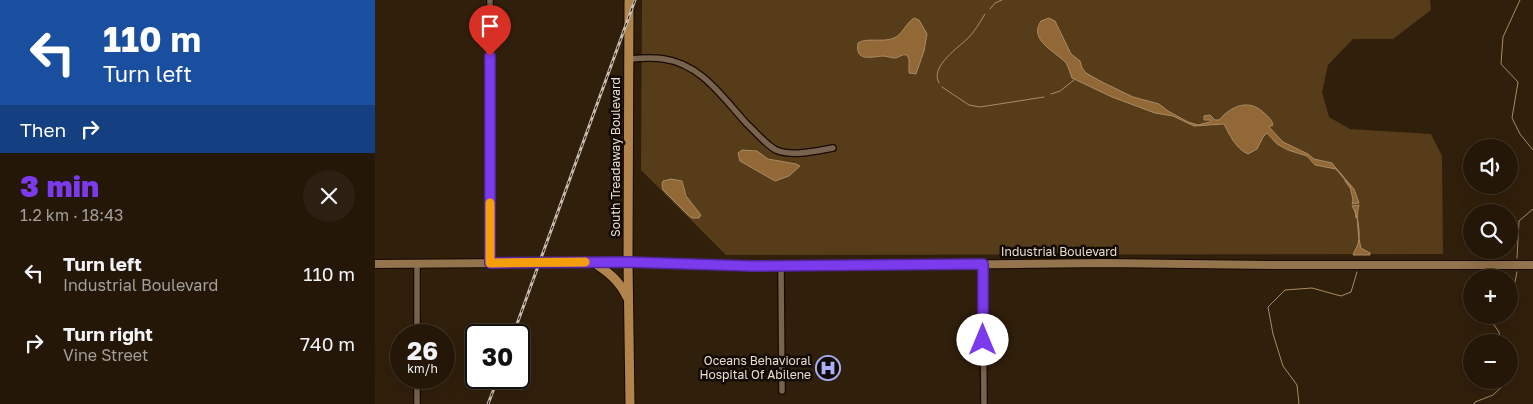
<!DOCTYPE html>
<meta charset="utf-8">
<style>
body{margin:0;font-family:"Golos Text",sans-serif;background:#2c2012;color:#f1f3f6;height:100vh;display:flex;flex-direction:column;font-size:19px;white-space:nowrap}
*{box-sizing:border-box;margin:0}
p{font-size:16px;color:#a39f9c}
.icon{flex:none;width:28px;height:28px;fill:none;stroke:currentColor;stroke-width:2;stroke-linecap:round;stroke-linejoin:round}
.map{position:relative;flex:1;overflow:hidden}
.sheet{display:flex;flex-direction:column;background:#241708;width:375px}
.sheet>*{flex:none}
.banner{background:#1a4fa0;color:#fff;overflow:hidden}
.tools{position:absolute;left:1088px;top:139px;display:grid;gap:10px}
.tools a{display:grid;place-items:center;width:55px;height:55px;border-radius:50%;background:#241708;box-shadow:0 5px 20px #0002,0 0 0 1px #413629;font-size:25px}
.speed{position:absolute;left:15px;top:324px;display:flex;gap:10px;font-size:25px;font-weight:700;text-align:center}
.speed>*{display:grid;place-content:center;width:65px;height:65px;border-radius:50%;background:#241708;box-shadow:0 5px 20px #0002,0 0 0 1px #413629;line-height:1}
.speed small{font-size:12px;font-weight:400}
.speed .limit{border:2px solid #111;border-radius:8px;background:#fff;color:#111}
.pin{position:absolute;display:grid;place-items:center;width:42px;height:42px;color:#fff;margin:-51px -21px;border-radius:50% 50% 50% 0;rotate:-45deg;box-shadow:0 0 5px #0007}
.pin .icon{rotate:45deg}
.me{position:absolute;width:55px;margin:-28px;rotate:0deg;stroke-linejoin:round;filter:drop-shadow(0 0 4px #0008)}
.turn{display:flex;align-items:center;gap:18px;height:105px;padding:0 20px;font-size:22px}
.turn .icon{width:65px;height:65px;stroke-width:2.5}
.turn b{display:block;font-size:35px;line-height:42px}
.then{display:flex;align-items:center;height:48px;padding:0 20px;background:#0003;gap:10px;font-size:19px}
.round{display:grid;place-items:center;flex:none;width:52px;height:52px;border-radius:26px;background:#2c2012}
.headline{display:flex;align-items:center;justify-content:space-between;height:85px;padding:0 20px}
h1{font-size:30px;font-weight:800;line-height:38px;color:#7c3aed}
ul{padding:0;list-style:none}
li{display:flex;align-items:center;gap:15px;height:70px;padding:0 20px}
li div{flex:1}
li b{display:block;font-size:19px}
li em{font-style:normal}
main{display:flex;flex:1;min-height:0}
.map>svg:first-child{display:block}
</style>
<main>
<section class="sheet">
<div class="banner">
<div class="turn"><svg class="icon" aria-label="left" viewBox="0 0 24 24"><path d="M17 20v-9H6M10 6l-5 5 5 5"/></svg><div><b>110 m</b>Turn left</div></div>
<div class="then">Then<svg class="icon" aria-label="right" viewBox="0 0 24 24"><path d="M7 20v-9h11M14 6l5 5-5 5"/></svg></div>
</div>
<div class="headline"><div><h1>3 min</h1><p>1.2 km · 18:43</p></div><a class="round"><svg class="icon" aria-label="close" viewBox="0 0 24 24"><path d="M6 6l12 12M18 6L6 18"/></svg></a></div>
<ul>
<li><svg class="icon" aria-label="left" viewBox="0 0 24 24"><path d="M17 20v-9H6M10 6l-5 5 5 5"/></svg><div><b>Turn left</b><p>Industrial Boulevard</p></div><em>110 m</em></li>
<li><svg class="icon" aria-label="right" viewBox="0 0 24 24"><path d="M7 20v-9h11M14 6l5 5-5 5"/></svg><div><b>Turn right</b><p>Vine Street</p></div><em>740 m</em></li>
</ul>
</section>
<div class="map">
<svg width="1158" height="404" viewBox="0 0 1158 404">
<rect width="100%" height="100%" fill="#301f0b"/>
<path fill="#573c19" d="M267,0h788l1,10 -38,29h-40l-25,26 -6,27 7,25 21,12 81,5 11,22 1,98 -717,1 -85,-85z"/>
<path fill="#916836" stroke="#ab8b64" d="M539,18l5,2 8,14 -3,17 -8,23 -7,-1v-14l-2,-4c-6,-1 -6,2 -12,3 -4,0 -8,-2 -12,-2 -13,1 -28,6 -25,-13 9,-6 24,0 36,-5 8,-3 12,-15 20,-20z
M674,18l6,3 16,33 9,7 2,7 4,5 16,9 31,15 26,7 9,7 20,11 10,3 12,-3 1,-2h-7v-4l6,-1 5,5h4c12,-14 30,-22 45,-7 4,3 8,7 9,12l-4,2 14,15 25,12 6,5 18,4 3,4 19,22 5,14 -7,1 1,-4 -3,-14 -14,-17 -21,-4 -8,-9 -19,-6 -11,-6 -10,-11 -4,4 -6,12 -9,5c-12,-5 -19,-20 -24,-30l-30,2 -21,-10 -18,-3 -43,-16 -40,-19c-2,-5 -3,-10 -6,-15 -11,-12 -38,-23 -25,-42z
M367,150l15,1 11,8 28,5 4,2 -11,10 -14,5 -35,-20 -2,-8z
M296,179l11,2 4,15 15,19 -2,3h-7l-4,-3 -25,-25 -1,-6 1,-3z
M984,205c-3,9 -1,33 2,43l9,5v2h-17c1,-4 4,-7 5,-11 3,-11 0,-29 -6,-38z"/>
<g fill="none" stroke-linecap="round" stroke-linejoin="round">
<path stroke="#ab8b64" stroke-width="1" d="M1145,0l-17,37 -2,27 17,18 -6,36 8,16 13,16
M615,9l5,-6 7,-3
M564,83c-10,-17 21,-36 30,-46 6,-6 11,-15 16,-23
M567,87l27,18 11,2 64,-10
M676,94l9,-3 14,-11
M970,181l5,7
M980,210l1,8
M1142,258l2,-37 14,-12
M1134,284l6,-2 2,-10
M1112,315l12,17 1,10
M924,404l-2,-19 -14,-19 -10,-32 -5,-27 17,-17 27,-2 29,8 10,-4 6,-20
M1099,404l1,-2 18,-7 14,-13 -1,-2"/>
<defs>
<path id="minor" d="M254,59c12,-1 23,-2 35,0 37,5 59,39 83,65 9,8 18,20 29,26 16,7 40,1 57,-2
M42,263v72
M115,263v-263
M608,264l1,140
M406,266l1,125
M42,378v26"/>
<path id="secondary" d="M0,264l253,-2 122,5 353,-4 174,2h256"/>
<path id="primary" d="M254,0l-1,262 2,142
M218,262c15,10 26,18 34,35"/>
</defs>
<use href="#minor" stroke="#170800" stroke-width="8"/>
<use href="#secondary" stroke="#170800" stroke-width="10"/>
<use href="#primary" stroke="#170800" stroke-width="11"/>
<use href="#minor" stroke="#78644e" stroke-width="5.5"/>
<use href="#secondary" stroke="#94744d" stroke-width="8"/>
<use href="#primary" stroke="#b1844c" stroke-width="9"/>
<defs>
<path id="rail" d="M138,335l122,-335
M113,404l10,-26"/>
</defs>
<use href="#rail" stroke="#c9bdaf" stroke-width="3"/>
<use href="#rail" stroke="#120b04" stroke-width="1" stroke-dasharray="4" stroke-linecap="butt"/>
</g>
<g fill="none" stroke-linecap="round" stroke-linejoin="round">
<defs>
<path id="route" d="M115,56v207l138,-1 122,4 233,-2v76"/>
</defs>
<use href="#route" stroke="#51269a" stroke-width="12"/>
<use href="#route" stroke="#7c3aed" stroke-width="9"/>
<path stroke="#f59e0b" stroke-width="9" d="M115,203v60l95,-1"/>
</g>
<defs>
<symbol id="hospital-ring" viewBox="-11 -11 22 22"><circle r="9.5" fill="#120b04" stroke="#aab0fc" stroke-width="1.5"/><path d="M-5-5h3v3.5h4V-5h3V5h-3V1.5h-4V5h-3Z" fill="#aab0fc"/></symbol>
</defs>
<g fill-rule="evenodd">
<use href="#hospital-ring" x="439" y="354" width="28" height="28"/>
</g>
<g text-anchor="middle" stroke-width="5" stroke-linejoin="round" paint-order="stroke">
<g font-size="12" fill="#e9ded1" stroke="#120b04">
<text transform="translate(241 157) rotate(-90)" y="4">South Treadaway Boulevard</text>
<text x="684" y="256">Industrial Boulevard</text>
</g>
<g font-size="12" fill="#e9ded1" stroke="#120b04" text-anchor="end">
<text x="436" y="365">Oceans Behavioral<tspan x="436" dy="14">Hospital Of Abilene</tspan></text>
</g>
</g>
</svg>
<div class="tools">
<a><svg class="icon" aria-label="sound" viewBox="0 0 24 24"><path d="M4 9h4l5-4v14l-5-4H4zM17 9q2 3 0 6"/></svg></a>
<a><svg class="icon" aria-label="search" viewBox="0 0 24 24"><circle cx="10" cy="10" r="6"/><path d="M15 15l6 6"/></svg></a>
<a>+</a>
<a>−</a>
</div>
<div class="speed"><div>26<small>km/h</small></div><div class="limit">30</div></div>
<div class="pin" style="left:115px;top:56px;background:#d93025"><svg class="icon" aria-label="arrive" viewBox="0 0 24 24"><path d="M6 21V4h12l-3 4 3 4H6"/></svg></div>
<svg class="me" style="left:608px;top:340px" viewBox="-20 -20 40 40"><circle r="19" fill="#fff"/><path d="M0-13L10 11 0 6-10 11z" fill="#7c3aed"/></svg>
</div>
</main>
